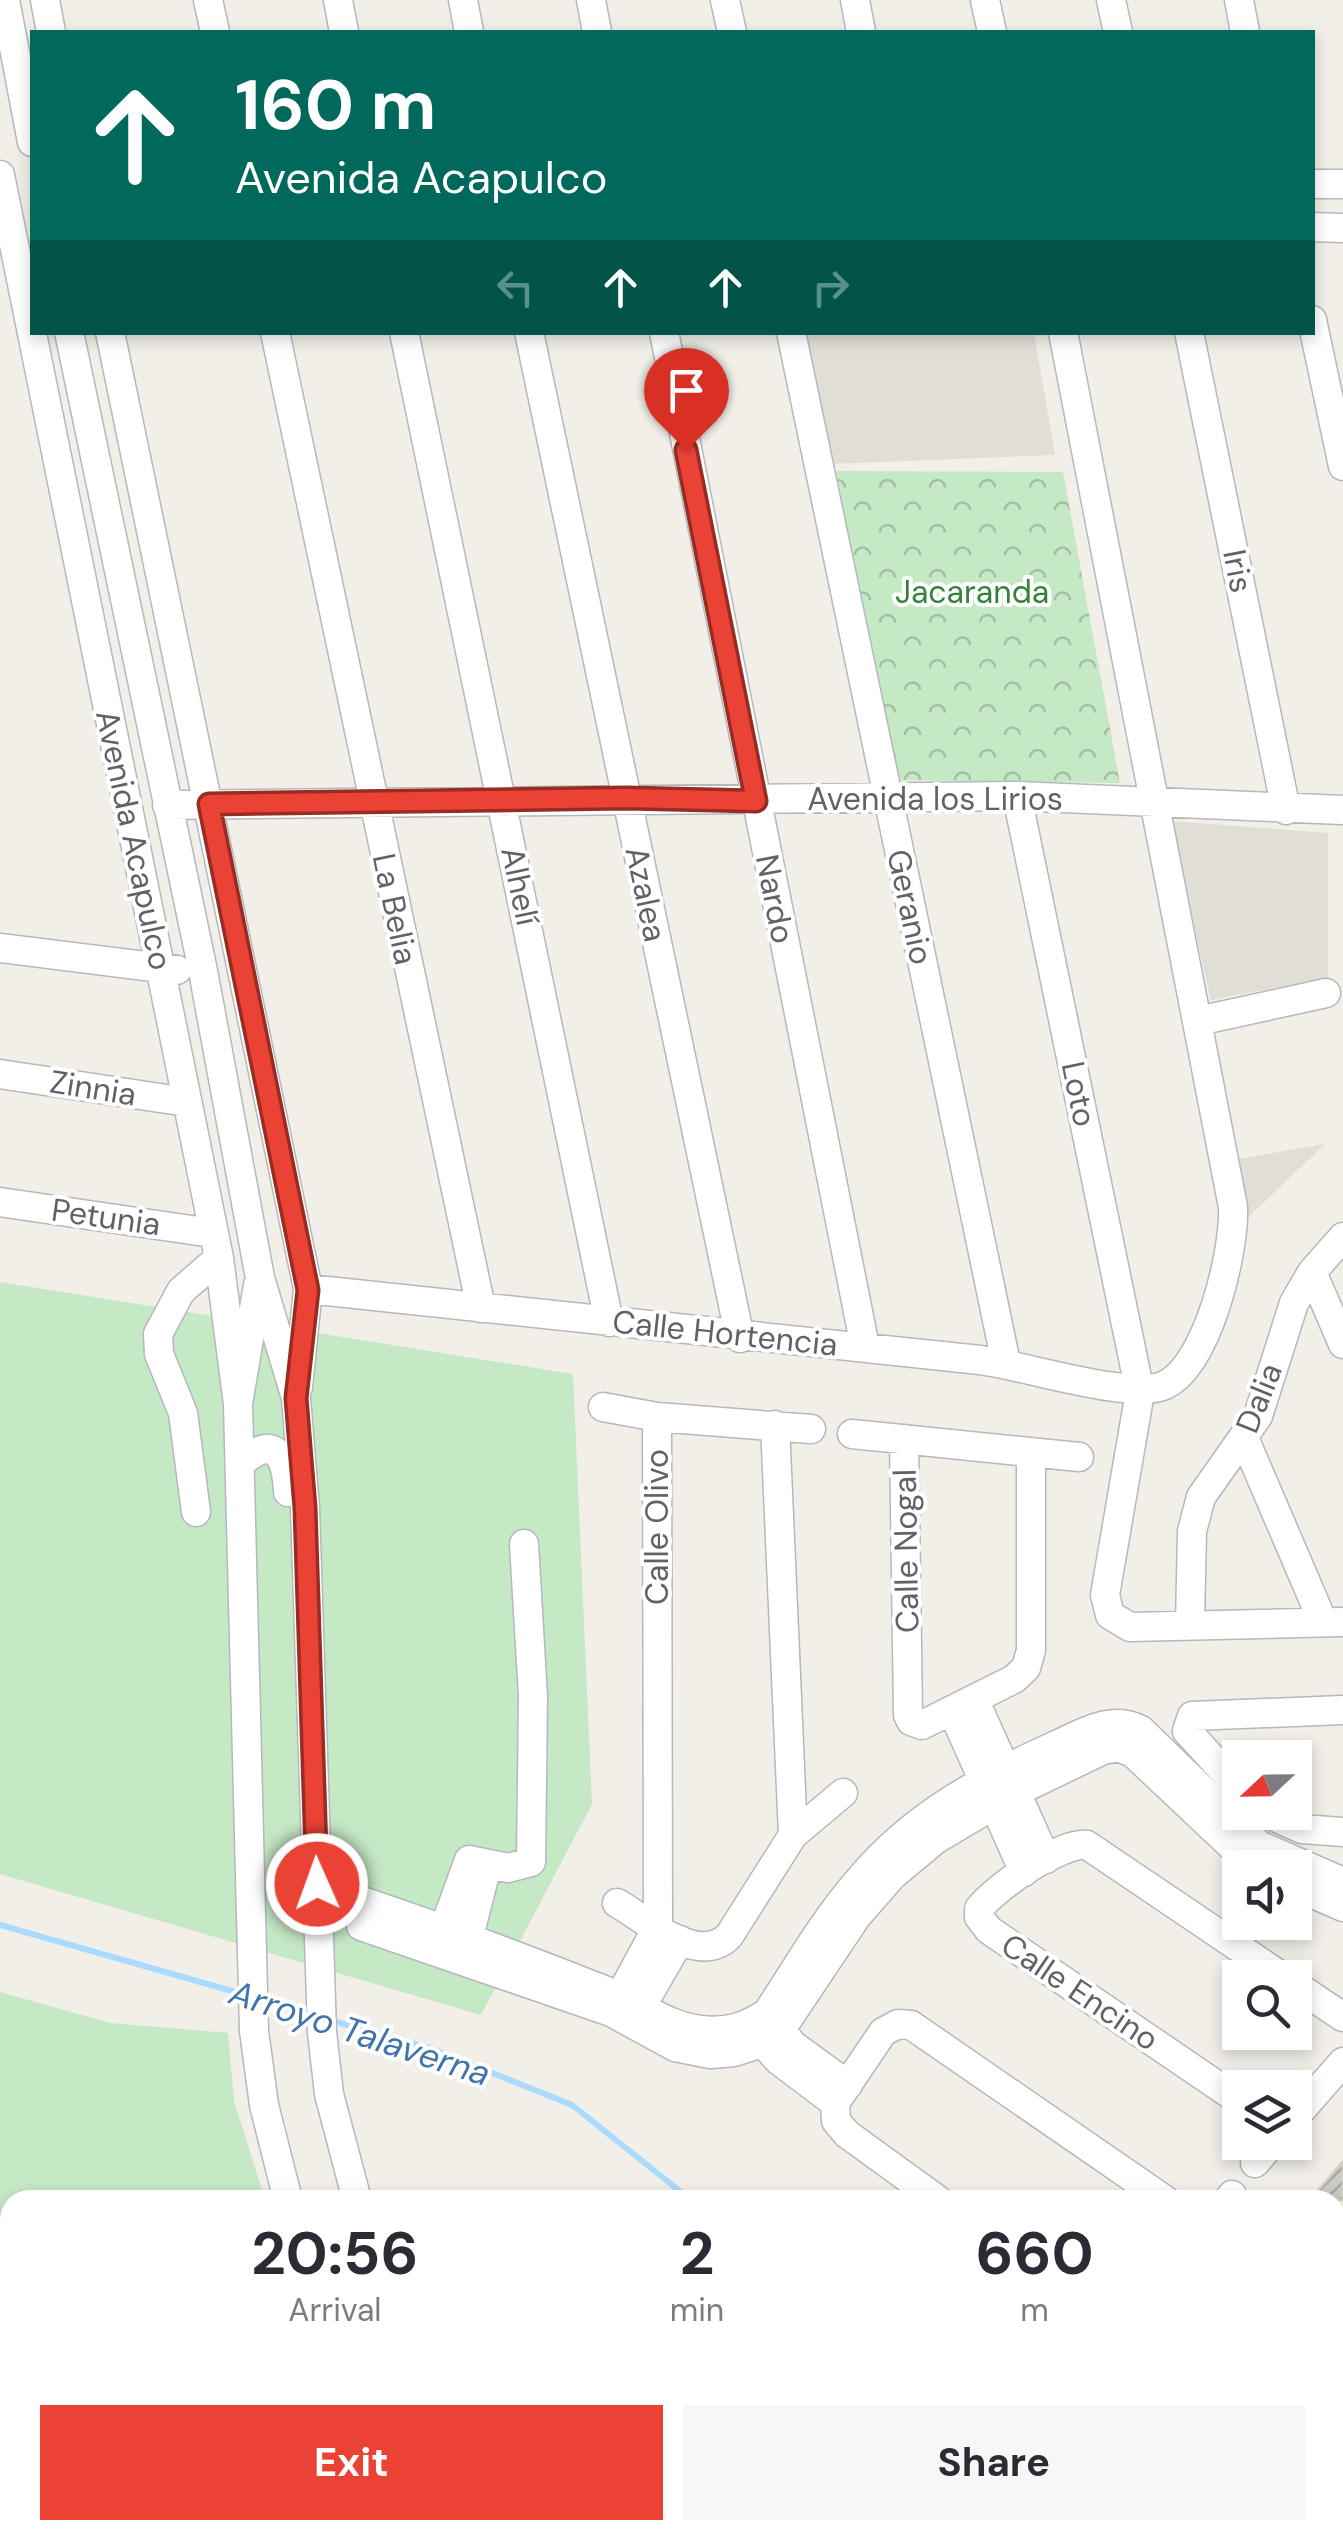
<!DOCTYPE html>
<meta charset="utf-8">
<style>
body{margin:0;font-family:"DM Sans",sans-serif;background:#f7f7f7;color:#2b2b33;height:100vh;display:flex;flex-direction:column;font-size:38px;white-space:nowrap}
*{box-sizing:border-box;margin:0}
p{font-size:32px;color:#7c7c81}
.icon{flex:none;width:55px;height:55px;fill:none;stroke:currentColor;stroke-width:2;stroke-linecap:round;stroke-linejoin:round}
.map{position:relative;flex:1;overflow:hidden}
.drawer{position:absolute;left:0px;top:2190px;width:1345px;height:350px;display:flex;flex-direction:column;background:#fff;border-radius:30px 30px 0 0;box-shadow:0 5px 15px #0003}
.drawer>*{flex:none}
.banner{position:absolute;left:30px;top:30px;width:1285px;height:305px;border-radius:0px;box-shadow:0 5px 15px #0003;background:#00695c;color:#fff;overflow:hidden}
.needle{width:65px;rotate:248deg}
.controls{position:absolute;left:1222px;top:1740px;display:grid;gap:20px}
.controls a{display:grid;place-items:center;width:90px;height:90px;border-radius:0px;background:#fff;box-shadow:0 5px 15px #0003;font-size:50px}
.pin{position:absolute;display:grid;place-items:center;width:85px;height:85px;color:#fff;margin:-102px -42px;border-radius:50% 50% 50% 0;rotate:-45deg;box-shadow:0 0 10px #0007}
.pin .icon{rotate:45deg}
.me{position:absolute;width:110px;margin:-55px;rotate:358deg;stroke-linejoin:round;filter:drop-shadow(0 0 8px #0008)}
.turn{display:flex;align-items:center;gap:35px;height:210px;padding:0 40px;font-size:45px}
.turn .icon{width:130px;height:130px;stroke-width:2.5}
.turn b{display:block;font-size:70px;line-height:85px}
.lanes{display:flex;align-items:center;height:95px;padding:0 40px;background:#0003;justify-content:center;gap:50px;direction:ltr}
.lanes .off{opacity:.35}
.eta{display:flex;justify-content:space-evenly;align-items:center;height:170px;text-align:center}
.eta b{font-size:60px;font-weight:700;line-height:70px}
.action{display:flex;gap:20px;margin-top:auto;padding:20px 40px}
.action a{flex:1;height:115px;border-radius:0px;background:#ea4335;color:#fff;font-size:40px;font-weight:700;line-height:115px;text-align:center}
.action a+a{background:#f7f7f7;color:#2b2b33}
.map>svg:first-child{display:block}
</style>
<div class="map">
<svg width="1343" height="2540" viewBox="0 0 1343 2540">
<defs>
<pattern id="forest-crowns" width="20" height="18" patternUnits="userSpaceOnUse" patternTransform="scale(2.5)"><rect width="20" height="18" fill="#c5e8c5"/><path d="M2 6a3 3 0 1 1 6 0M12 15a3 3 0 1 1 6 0" fill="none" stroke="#a3c0a4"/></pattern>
<pattern id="building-hatch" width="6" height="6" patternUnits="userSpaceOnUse" patternTransform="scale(2.5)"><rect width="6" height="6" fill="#cccac5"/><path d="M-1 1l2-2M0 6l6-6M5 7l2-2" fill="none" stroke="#a9a8a4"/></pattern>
</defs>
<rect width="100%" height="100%" fill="#f1efe8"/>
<path fill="#fef7e0" d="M1343,2161v379h-125l-8,-10h125v-330h-25z"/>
<path fill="#e1ded6" d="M804,333h230l21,122 -225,9z
M1170,821l158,12v145l-117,22z
M1325,1144l-88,84 -10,-67z"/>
<path fill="#c5e8c5" d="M0,1282l573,92 19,430 -111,211 -481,-141z
M0,1992l110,31 118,10 6,68 31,99h-255v330h462l8,10h-480z"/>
<path fill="url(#forest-crowns)" d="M836,471l227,1 57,311 -225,-3z"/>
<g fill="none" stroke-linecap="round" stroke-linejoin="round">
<path stroke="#aadaff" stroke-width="6" d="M0,1925l246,70
M263,2000l51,15
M330,2020l105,30 137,55 119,95"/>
<path stroke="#aadaff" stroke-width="20" d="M1120,2530l9,10"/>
</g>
<path fill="url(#building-hatch)" stroke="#d6d1c6" stroke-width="2.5" d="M1343,2161v39h-33z"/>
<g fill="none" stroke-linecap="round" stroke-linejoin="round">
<defs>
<path id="minor" d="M5,0l27,142
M45,0l6,32
M208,0l7,32
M338,0l6,32
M463,0l6,32
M591,0l6,32
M725,0l7,32
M855,0l6,32
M985,0l7,32
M1111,0l7,32
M1239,0l6,32
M0,175l219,1083 19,146
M1312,184h31
M1312,227l31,1
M1312,320l31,146
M69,332l134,639 57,307 36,120 9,110 17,524 7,62 28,106
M110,332l198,957 -10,98
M275,332l206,976
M404,332l205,990
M529,332l211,1006
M664,332l201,1015
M791,332l215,1031
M1189,332l97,478
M1017,796l123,596 -35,203 5,20 20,12 213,-5
M167,805l850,-9 326,14
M0,948l177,22
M1198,1021l128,-28
M0,1074l187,28
M0,1202l212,31
M1312,1272l31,72
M258,1285l-20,119 16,627 10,74 24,95
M308,1289c224,24 448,47 672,71 43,5 152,41 185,25 43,-20 70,-134 68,-178l-170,-875
M603,1407l54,10 154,12
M775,1425l18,410
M852,1434l227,23
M904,1439l4,276 3,6 11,4 92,-46 12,-11 5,-18v-196
M1245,1440l78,182
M240,1464c35,-32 46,-8 48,28
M196,1512l-13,-99 -24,-59 -1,-20 23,-43 38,-33
M1190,1624l2,-93 9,-34 57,-81 36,-113 18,-31 31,-35
M974,1699l72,160
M952,1710l72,162
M1240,1789l-53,-58 5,-15 151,-6
M1264,1812l38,17 41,3
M1255,1868l-122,-115 -15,-6 -15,3 -87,42 -81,48 -43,36 -35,40 -77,115 -18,12 -28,9 -24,2 -35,-7 -64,-35 -250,-86 1,-25c83,28 165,58 247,91 32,12 57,34 92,38 26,3 45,-3 66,-17 30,-45 56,-92 92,-133 52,-63 122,-101 195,-134 28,-12 57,-32 87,-16l118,115 84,37
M1295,1886l48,21
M617,1903c30,17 81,64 112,33l64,-101 50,-42
M438,1945l31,-85 39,8 23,-6 2,-166 -9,-152
M465,1952l22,-86
M1295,1985l48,32
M613,2009l45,-83 -1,-509
M771,2018l22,27 55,40
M632,2023l48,-83
M752,2031l26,29 57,43
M1240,2101l-251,-171 -10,-13v-8c15,-21 82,-67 108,-64l197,133
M1295,2117l48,-55
M1255,2163l18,-21
M938,2200l-91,-66 -11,-13 -1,-18 48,-71 15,-8 13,1 254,175
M1228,2200l4,-5
M502,2530l8,10
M588,2530l8,10"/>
</defs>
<use href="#minor" stroke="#b5b8bc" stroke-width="31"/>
<use href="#minor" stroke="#fff" stroke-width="28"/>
</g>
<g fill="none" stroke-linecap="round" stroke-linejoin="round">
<defs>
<path id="route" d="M317,1884l-12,-376 -9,-110 12,-108 -99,-486 417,-6 130,3 -70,-351"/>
</defs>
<use href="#route" stroke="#982c22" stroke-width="25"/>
<use href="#route" stroke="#ea4335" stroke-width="18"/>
</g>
<g text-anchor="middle" stroke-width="8" stroke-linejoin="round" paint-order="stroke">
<g font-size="32" fill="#5f6368" stroke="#fff">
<text transform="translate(1238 571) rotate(79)" y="11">Iris</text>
<text x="935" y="810">Avenida los Lirios</text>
<text transform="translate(134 840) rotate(78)" y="11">Avenida Acapulco</text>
<text transform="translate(520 886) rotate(78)" y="11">Alhelí</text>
<text transform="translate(646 894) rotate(78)" y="11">Azalea</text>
<text transform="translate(775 899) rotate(79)" y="11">Nardo</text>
<text transform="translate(910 907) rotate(78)" y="11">Geranio</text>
<text transform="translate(395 909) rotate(78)" y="11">La Belia</text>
<text transform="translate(93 1088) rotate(9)" y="11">Zinnia</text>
<text transform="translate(1079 1094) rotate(78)" y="11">Loto</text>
<text transform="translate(106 1217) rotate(8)" y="11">Petunia</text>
<text transform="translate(725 1333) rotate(6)" y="11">Calle Hortencia</text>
<text transform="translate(1259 1398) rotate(-68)" y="11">Dalia</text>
<text transform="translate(657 1527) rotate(-90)" y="11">Calle Olivo</text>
<text transform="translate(906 1551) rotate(-91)" y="11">Calle Nogal</text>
<text transform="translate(1080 1992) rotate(34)" y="11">Calle Encino</text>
</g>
<g font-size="32" fill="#348238" stroke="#fff">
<text x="972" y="603">Jacaranda</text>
</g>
<g font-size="35" font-style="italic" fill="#4174aa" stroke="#fff">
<text transform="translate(360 2033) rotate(18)" y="12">Arroyo Talaverna</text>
</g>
</g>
</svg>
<div class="controls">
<a><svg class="needle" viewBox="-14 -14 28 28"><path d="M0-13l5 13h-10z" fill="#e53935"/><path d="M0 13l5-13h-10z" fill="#7c7c81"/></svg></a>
<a><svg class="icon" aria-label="sound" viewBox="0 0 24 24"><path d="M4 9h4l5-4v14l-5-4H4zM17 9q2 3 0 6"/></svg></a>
<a><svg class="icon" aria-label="search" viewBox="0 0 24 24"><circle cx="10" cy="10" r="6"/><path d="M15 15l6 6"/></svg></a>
<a><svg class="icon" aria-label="layers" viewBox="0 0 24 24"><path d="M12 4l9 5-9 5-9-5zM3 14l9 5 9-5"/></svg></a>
</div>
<div class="pin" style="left:686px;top:450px;background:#d93025"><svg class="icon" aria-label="arrive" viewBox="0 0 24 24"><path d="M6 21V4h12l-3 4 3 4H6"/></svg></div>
<svg class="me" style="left:317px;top:1884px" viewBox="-20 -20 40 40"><circle r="17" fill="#ea4335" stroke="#fff" stroke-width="3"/><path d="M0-11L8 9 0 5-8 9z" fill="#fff"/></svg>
<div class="banner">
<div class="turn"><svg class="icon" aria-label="ahead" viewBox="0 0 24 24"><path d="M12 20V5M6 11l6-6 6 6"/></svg><div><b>160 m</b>Avenida Acapulco</div></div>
<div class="lanes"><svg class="icon off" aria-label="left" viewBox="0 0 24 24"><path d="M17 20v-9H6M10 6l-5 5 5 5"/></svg><svg class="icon" aria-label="ahead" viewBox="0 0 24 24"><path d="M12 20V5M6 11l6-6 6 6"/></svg><svg class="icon" aria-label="ahead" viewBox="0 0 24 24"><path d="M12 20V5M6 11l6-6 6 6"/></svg><svg class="icon off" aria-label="right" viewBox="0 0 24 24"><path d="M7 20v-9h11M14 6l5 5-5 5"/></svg></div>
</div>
<section class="drawer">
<div class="eta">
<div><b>20:56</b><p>Arrival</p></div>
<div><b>2</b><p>min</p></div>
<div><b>660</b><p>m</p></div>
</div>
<div class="action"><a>Exit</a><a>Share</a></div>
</section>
</div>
